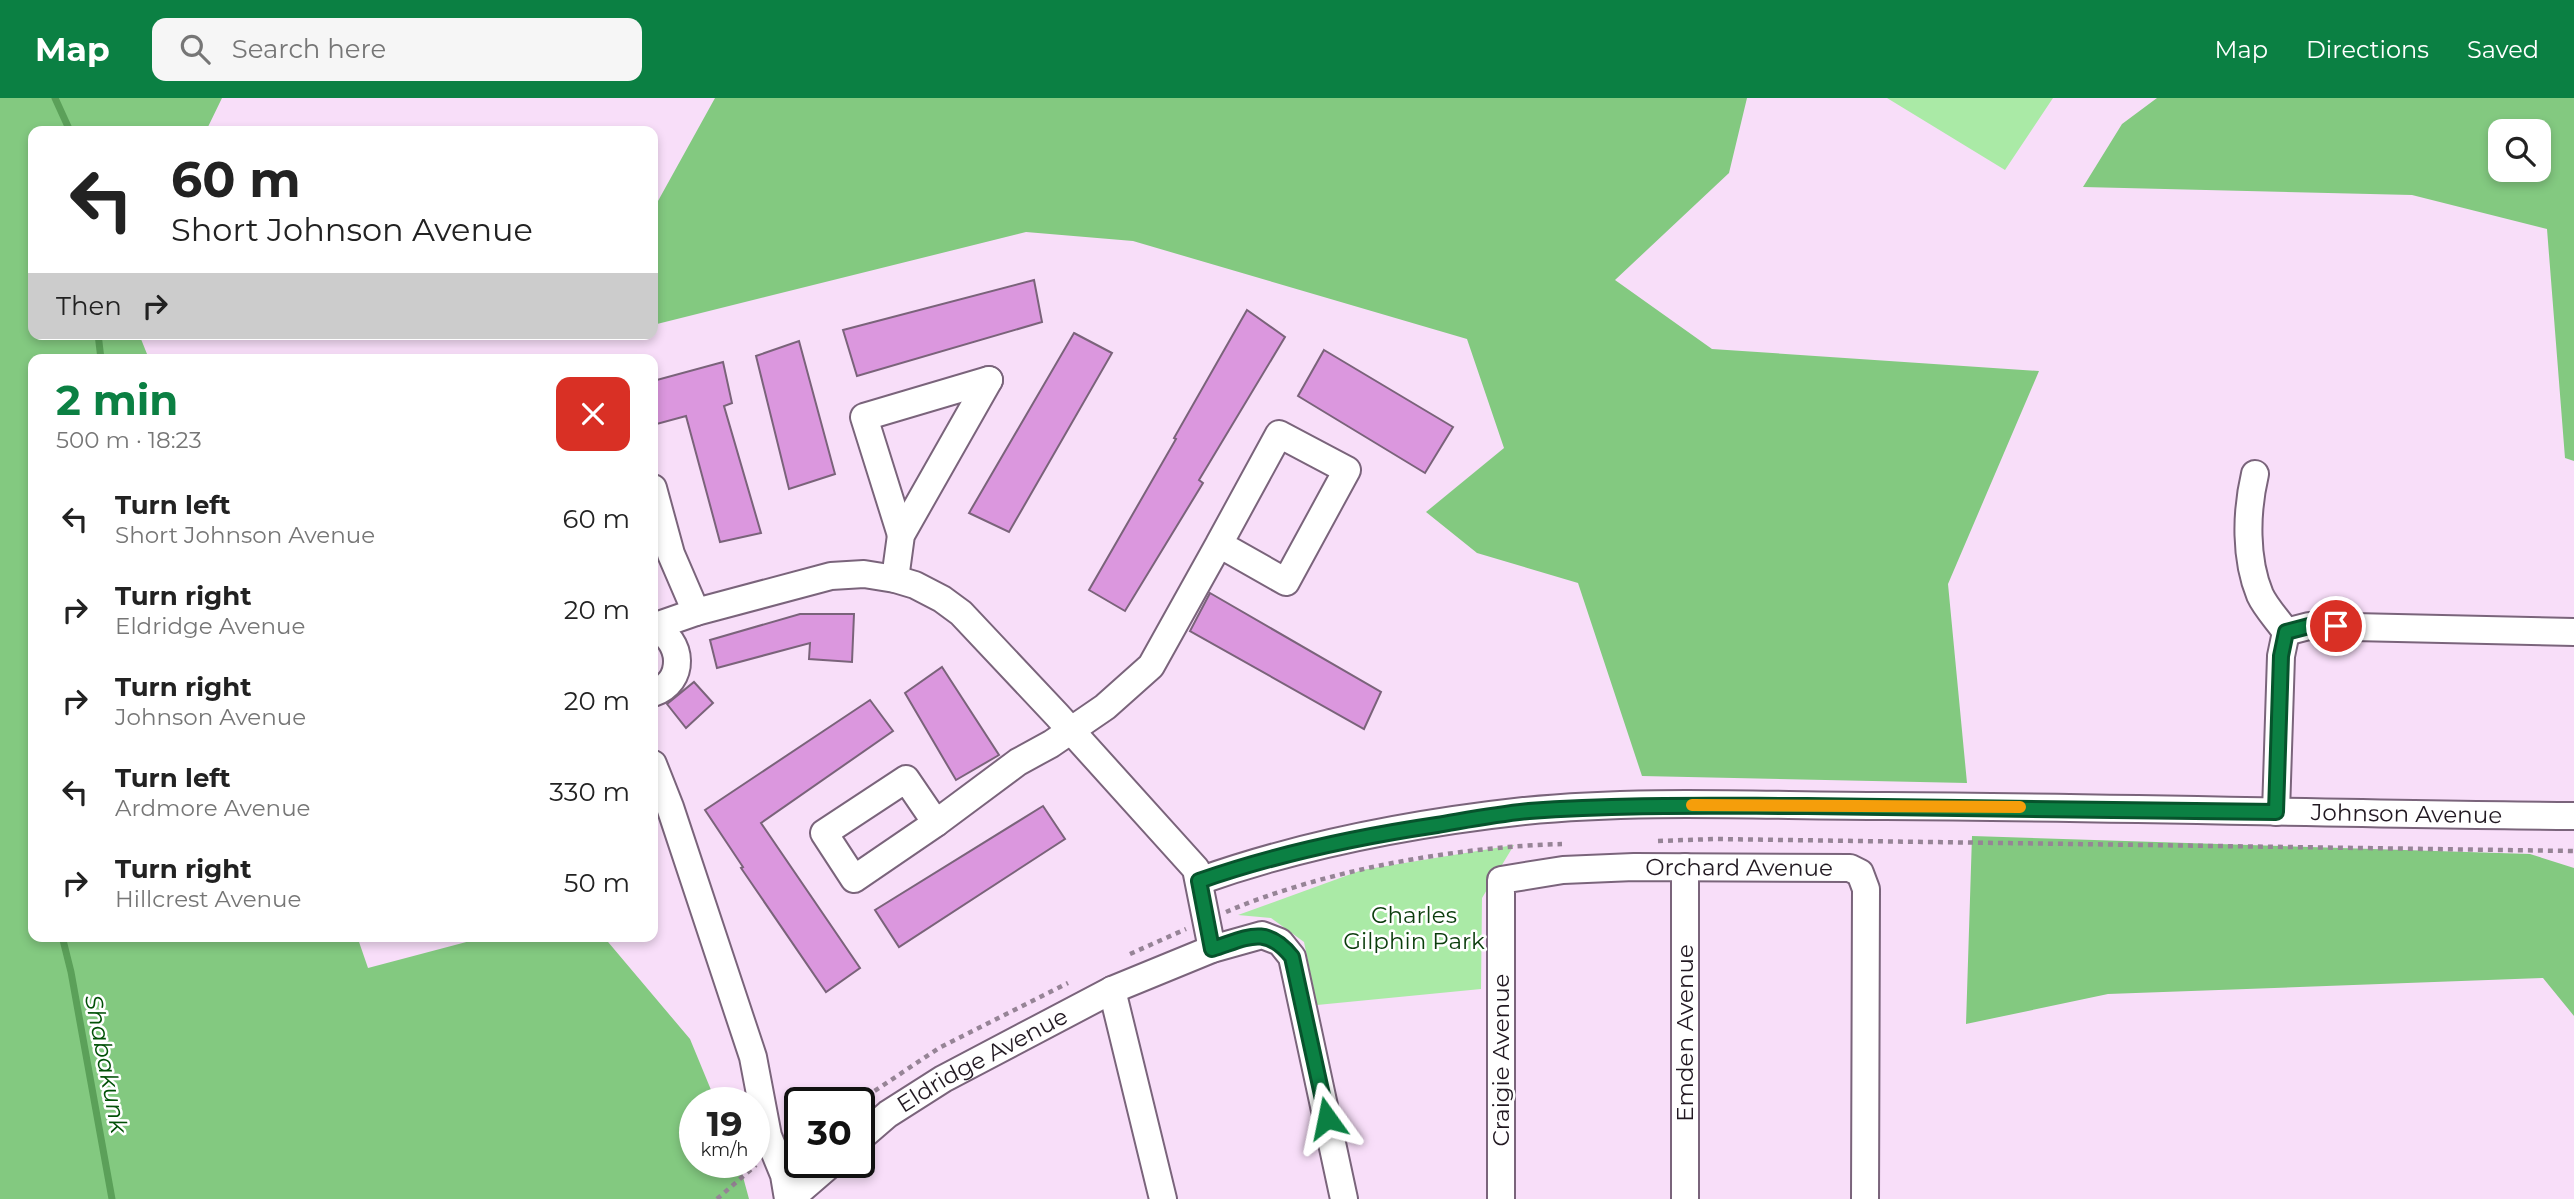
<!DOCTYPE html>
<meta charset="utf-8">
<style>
body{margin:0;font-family:Montserrat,sans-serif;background:#f6f6f6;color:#222;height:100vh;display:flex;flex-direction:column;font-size:26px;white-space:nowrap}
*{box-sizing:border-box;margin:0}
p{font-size:23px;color:#767676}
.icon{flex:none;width:38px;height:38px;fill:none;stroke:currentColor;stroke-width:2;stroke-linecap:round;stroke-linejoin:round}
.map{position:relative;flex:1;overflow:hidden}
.sheet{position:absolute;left:28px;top:256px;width:630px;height:588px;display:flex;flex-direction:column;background:#fff;border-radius:14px;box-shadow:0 4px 10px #0003}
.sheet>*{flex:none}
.guide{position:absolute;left:28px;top:28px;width:630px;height:214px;border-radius:14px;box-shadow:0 4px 10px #0003;background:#fff;color:#222;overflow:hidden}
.tools{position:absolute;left:2488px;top:21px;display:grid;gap:14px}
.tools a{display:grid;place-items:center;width:63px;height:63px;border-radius:14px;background:#fff;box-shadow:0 4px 10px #0003;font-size:35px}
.speed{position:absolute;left:679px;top:989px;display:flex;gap:14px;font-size:35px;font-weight:700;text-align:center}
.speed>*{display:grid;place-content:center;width:91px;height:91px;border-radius:50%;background:#fff;box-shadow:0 4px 10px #0003;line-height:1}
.speed small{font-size:18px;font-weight:400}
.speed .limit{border:4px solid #111;border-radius:10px;background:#fff;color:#111}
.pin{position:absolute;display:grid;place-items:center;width:60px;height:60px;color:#fff;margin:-30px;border:4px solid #fff;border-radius:50%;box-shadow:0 2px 7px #0007}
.me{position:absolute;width:77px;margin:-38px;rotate:348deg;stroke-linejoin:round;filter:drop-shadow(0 0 5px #0008)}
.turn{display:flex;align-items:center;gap:24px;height:147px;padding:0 28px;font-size:32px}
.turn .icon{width:91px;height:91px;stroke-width:2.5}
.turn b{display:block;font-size:49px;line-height:60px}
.then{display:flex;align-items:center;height:66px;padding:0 28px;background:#0003;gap:14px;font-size:26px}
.round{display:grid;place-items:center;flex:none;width:74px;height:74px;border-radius:14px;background:#f6f6f6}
.overview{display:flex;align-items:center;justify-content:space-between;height:119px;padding:0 28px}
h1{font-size:42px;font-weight:700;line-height:52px;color:#0b8043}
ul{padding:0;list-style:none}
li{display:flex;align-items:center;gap:21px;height:91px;padding:0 28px}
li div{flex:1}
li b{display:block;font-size:26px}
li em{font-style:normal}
header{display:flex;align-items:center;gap:42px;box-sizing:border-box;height:98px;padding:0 35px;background:#0b8043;color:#fff}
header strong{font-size:33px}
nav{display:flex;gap:38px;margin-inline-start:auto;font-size:24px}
.search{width:490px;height:63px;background:#f6f6f6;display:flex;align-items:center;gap:18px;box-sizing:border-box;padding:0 24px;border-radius:14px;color:#767676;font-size:26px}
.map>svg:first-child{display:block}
</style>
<header>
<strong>Map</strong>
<div class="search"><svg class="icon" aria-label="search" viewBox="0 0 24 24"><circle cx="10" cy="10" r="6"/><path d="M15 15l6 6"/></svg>Search here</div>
<nav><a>Map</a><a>Directions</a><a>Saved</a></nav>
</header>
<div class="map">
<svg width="2574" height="1101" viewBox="0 0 2574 1101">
<rect width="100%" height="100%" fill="#f8def9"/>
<path fill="#aaeaa6" d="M1887,0h166l-48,72z
M1514,747l-32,53 -1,91 -164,16 -13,-63 -33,-24 -33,-3 124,-45z"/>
<path fill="#83c980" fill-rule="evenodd" d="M0,0h222l-16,33h-173v203h106l10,25h-116v577h324l11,32 121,-32h114l87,103 26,63h-21v60h44l10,37h-749z
M715,0h1032l-18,75 -114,107 97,69 327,22 -91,213 19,199 -325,-7 -64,-193 -101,-30 -51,-41 78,-64 -37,-109 -334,-98 -107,-9 -373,93v-115z
M2157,0h417v363l-9,-3 -18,-229 -135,-34 -329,-8 39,-63zM2501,33h38v39h-38z
M1972,738l558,18 44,14v148l-31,-38 -435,16 -142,30z"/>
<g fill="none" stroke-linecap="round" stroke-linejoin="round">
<path stroke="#5ba059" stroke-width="7" d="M55,0l15,33
M98,236l3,25
M62,838l9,36 41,227"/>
</g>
<path fill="#db97de" stroke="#7a637a" stroke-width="2" d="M1034,182l8,42 -185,54 -14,-46z
M1247,212l38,27 -86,143 4,3 -78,128 -36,-21 87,-151 -2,-1z
M1074,235l38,20 -103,179 -40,-19z
M799,243l36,133 -46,15 -33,-133z
M1324,252l129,77 -28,46 -127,-77z
M723,264l9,41 -8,3 37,127 -41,9 -34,-126 -33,9v-44z
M1210,495l171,99 -17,37 -174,-98z
M800,516h54l-2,48 -43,-3 1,-16 -93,25 -7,-28z
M942,569l57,88 -43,25 -51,-87z
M694,584l19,21 -27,25 -19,-24z
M870,602l23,31 -132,92 99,145 -34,24 -85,-124 2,-1 -38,-57z
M1043,708l22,33 -166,108 -24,-37z"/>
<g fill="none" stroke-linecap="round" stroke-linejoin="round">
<defs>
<g id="minor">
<path d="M2255,376c-9,38 -10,85 5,121 6,13 18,25 26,37"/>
<path d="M653,390l18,66 25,58"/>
<path d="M901,437l-37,-118 125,-37"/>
<path d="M895,481l6,-44 88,-155"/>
<path d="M653,529l43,-15 135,-36 33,-2 31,5 20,6 27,14 19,14 96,102 139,154 16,80"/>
<path d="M653,529c31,13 33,55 0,66"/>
<path d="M2286,534l23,-6 265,6"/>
<path d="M653,666l17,43 83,250 15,79 16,39 4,24"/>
<path d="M906,681l30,44 -82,56 -30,-46z"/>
<path d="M2276,714l5,-156 5,-24"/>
<path d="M936,725l82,-61 33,-18 54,-37 46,-41 68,-122 67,38 61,-112 -68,-36 -60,110"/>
<path id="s1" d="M1199,783c104,-37 216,-58 325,-70 120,-12 242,-5 362,-5 229,1 459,8 688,10"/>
<path d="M1112,892l51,209"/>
<path id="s2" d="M859,1041l29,-25 55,-35 169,-89 100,-41 50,-14 18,7 12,15 52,242"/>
<path d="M790,1101l43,-37"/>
<path id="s3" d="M1501,1101v-319l62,-10 71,-3 216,1 10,5 6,16 -1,310"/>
<path d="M1685,1101v-332"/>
</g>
</defs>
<use href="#minor" stroke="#7a647b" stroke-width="30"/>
<path stroke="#968496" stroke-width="4.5" stroke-dasharray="5 5" stroke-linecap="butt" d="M1658,743l57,-2 859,12
M1226,814c98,-42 229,-65 336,-68
M1130,856l56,-25
M858,1004l81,-54 129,-65
M717,1101l39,-34"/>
<use href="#minor" stroke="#fff" stroke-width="26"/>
</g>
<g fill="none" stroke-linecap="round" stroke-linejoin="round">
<defs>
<path id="route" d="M1327,1020l-35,-161c-26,-33 -45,-19 -80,-8l-13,-68c77,-27 157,-44 238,-56 30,-5 61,-11 92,-14 92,-7 185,-5 278,-5 156,1 312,3 469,6l5,-156 5,-24 23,-6h27"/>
</defs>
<use href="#route" stroke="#07532c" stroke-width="18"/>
<use href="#route" stroke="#0b8043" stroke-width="12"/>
<path stroke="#f59e0b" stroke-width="12" d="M1692,707l328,2"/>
</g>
<g text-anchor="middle" stroke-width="5" stroke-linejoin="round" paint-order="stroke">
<g font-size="23" fill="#221922" stroke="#fff">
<text dy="8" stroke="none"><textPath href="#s1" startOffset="1216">Johnson Avenue</textPath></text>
<text dy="8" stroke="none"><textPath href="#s3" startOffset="558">Orchard Avenue</textPath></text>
<text transform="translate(1685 935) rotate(-90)" y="8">Emden Avenue</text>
<text transform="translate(1501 962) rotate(-90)" y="8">Craigie Avenue</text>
<text dy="8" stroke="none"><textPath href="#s2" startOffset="147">Eldridge Avenue</textPath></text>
</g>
<g font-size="23" fill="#0b3d0c" stroke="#fff">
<text x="1414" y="825">Charles<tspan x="1414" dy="26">Gilphin Park</tspan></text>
</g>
<g font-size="24" font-style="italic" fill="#025107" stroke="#fff">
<text transform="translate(106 966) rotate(79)" y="8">Shabakunk</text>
</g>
</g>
</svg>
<div class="tools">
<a><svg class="icon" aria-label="search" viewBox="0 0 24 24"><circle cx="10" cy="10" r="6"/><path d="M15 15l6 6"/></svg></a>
</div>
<div class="speed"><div>19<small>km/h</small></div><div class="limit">30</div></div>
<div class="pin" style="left:2336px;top:528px;background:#d93025"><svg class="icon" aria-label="arrive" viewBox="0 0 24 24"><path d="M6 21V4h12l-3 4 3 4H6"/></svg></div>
<svg class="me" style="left:1327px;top:1020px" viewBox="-20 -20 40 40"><path d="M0-17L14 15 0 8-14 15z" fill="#0b8043" stroke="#fff" stroke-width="4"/></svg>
<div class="guide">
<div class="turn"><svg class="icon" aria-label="left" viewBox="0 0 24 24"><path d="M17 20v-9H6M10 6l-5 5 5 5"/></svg><div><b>60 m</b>Short Johnson Avenue</div></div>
<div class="then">Then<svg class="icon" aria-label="right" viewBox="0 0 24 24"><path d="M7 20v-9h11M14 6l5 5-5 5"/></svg></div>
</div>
<section class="sheet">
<div class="overview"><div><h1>2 min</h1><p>500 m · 18:23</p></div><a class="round" style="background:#d93025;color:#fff"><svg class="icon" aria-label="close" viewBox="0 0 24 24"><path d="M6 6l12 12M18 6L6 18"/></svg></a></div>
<ul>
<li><svg class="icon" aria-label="left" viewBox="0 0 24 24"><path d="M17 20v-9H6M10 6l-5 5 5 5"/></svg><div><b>Turn left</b><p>Short Johnson Avenue</p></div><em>60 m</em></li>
<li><svg class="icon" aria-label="right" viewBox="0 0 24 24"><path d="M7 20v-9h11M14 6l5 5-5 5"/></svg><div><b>Turn right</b><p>Eldridge Avenue</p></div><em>20 m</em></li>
<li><svg class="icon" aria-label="right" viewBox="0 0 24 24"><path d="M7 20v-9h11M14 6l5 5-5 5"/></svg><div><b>Turn right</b><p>Johnson Avenue</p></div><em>20 m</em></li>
<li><svg class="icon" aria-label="left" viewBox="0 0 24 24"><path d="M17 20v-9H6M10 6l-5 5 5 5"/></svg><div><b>Turn left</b><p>Ardmore Avenue</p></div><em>330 m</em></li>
<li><svg class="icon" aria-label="right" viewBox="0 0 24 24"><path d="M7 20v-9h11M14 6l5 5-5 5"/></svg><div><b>Turn right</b><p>Hillcrest Avenue</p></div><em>50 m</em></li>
</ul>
</section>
</div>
